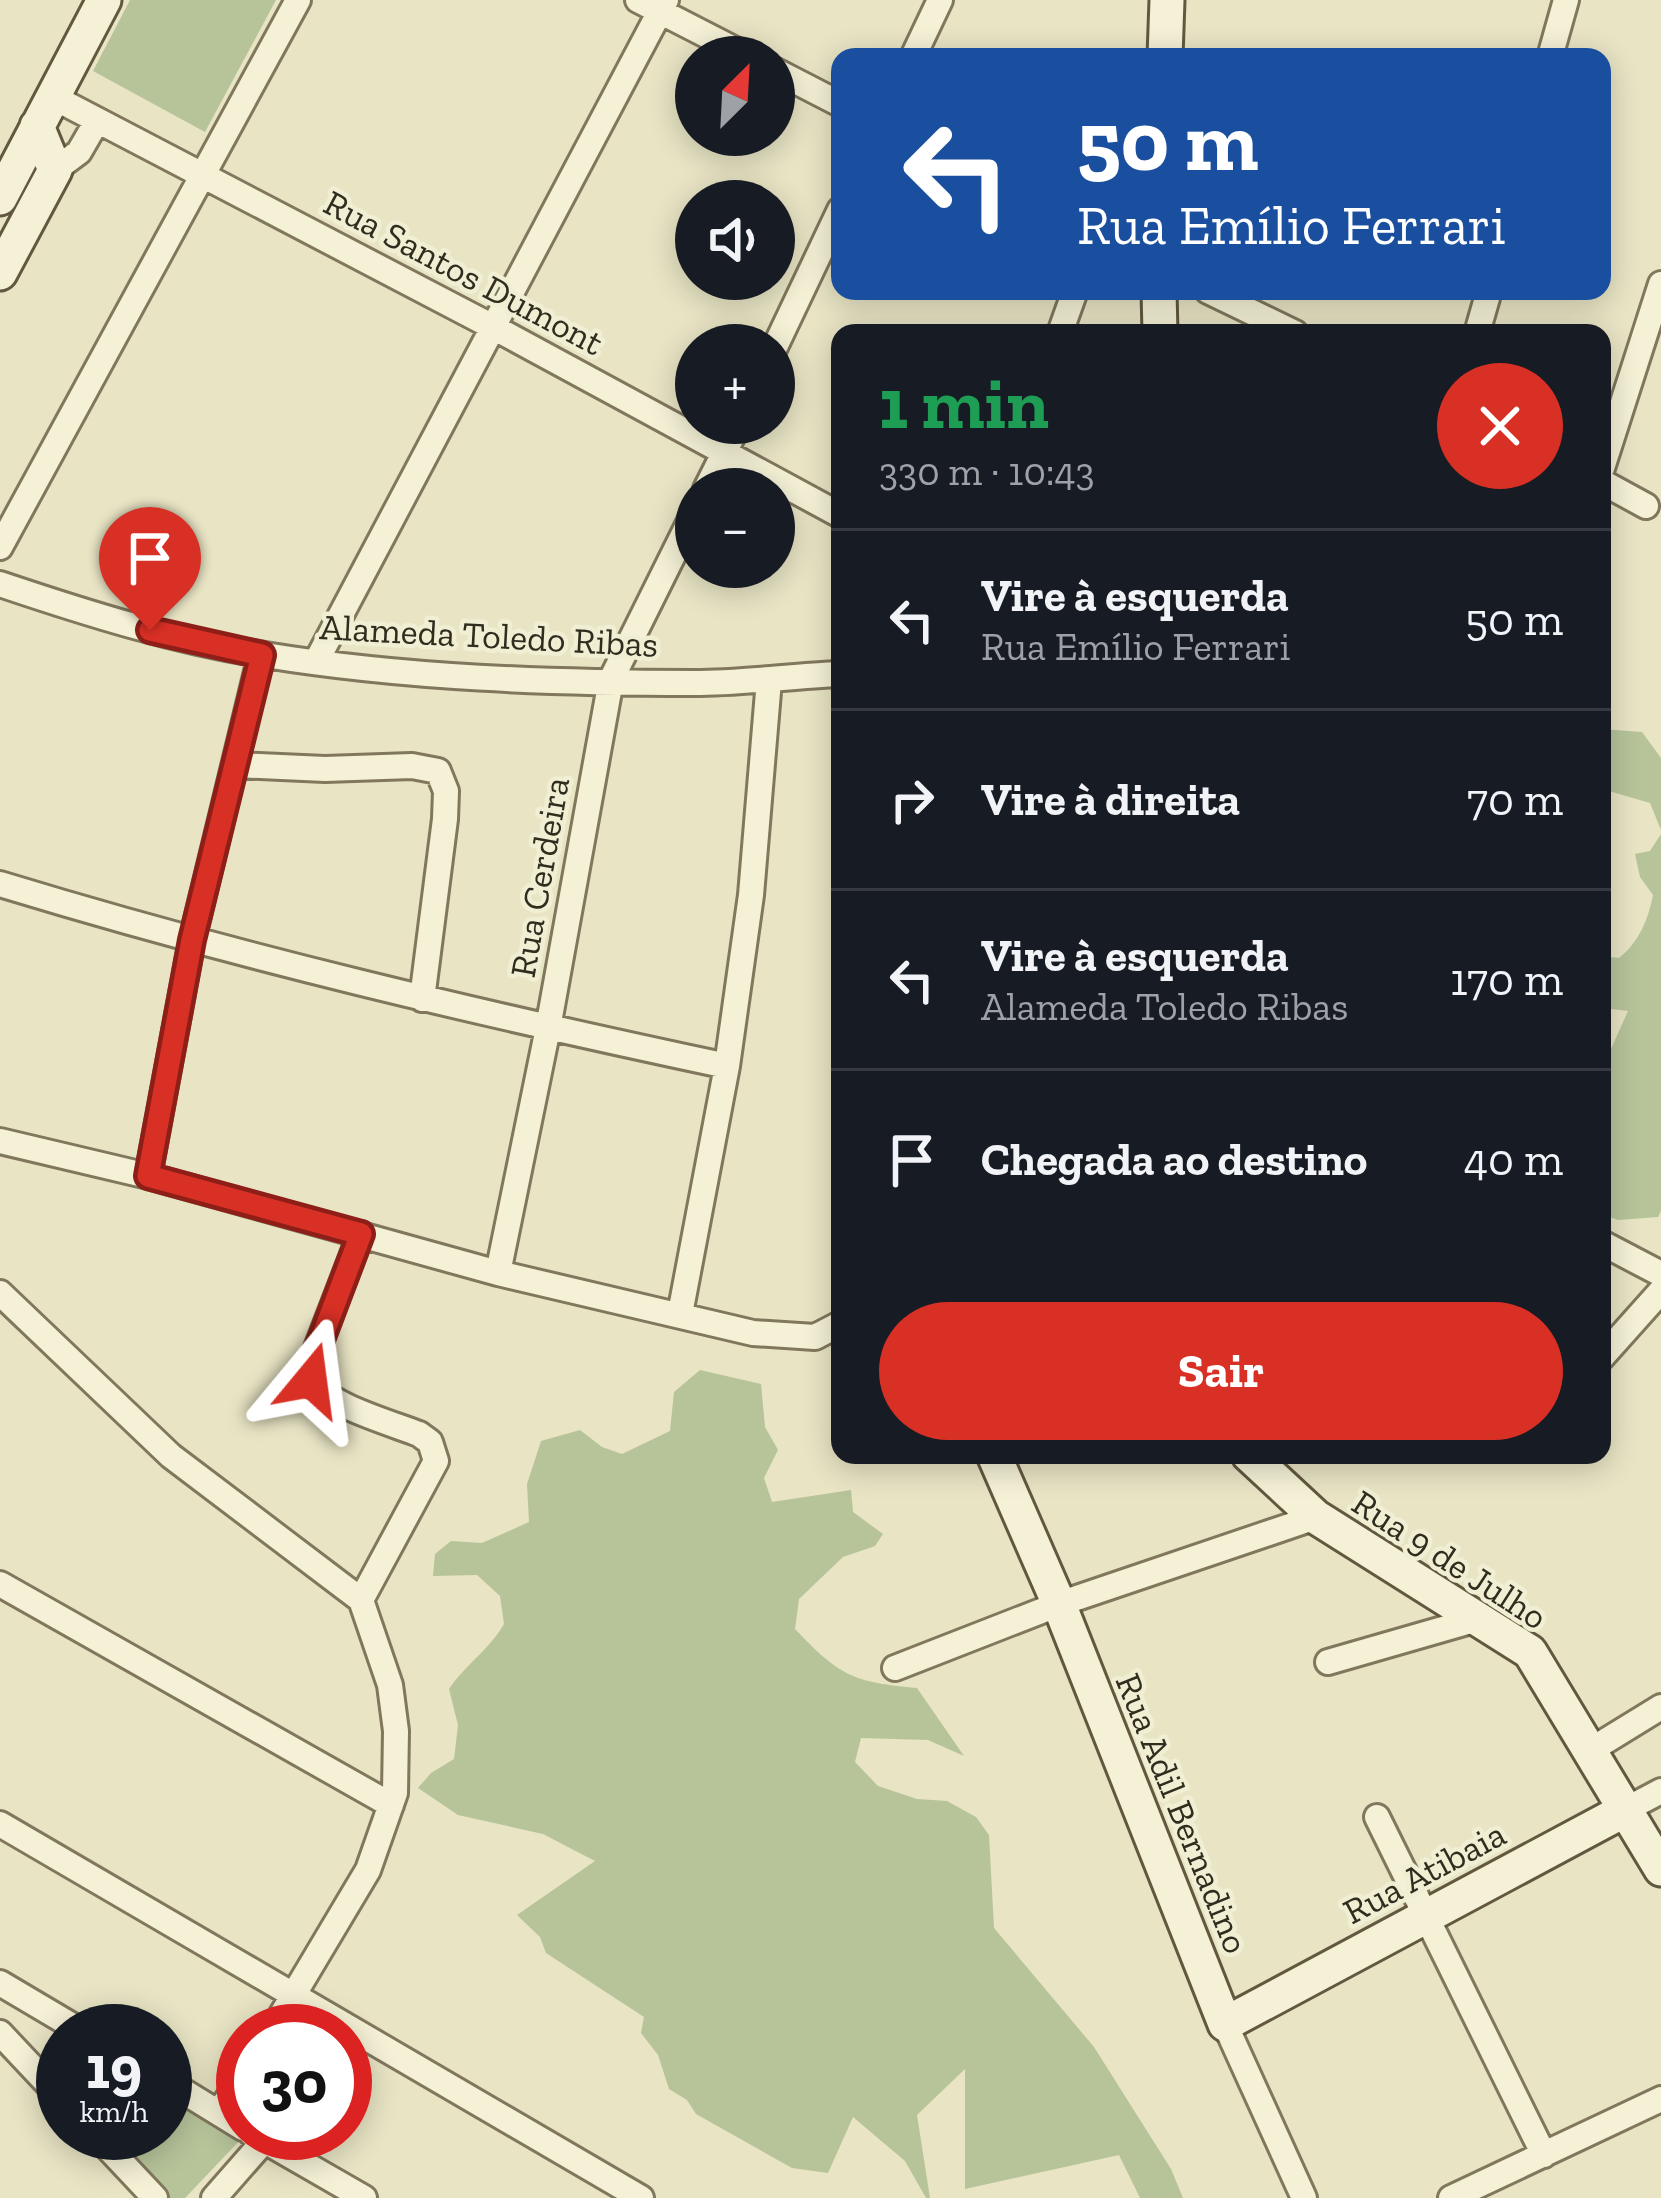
<!DOCTYPE html>
<html lang="pt">
<meta charset="utf-8">
<style>
body{margin:0;font-family:"Zilla Slab",serif;background:#20242c;color:#f1f3f6;height:100vh;display:flex;flex-direction:column;font-size:45px;white-space:nowrap}
*{box-sizing:border-box;margin:0}
p{font-size:39px;color:#9ea1a6}
.icon{flex:none;width:66px;height:66px;fill:none;stroke:currentColor;stroke-width:2;stroke-linecap:round;stroke-linejoin:round}
.map{position:relative;flex:1;overflow:hidden}
.panel{position:absolute;left:831px;top:324px;width:780px;height:1140px;display:flex;flex-direction:column;background:#171b24;border-radius:24px;box-shadow:0 6px 30px #0003}
.panel>*{flex:none}
.guide{position:absolute;left:831px;top:48px;width:780px;height:252px;border-radius:24px;box-shadow:0 6px 30px #0003;background:#1a4fa0;color:#fff;overflow:hidden}
.needle{width:78px;rotate:24deg}
.tools{position:absolute;left:675px;top:36px;display:grid;gap:24px}
.tools a{display:grid;place-items:center;width:120px;height:120px;border-radius:50%;background:#171b24;box-shadow:0 6px 30px #0003;font-size:60px}
.speed{position:absolute;left:36px;top:2004px;display:flex;gap:24px;font-size:60px;font-weight:700;text-align:center}
.speed>*{display:grid;place-content:center;width:156px;height:156px;border-radius:50%;background:#171b24;box-shadow:0 6px 30px #0003;line-height:1}
.speed small{font-size:30px;font-weight:400}
.speed .limit{border:18px solid #d22;background:#fff;color:#111}
.pin{position:absolute;display:grid;place-items:center;width:102px;height:102px;color:#fff;margin:-123px -51px;border-radius:50% 50% 50% 0;rotate:-45deg;box-shadow:0 0 12px #0007}
.pin .icon{rotate:45deg}
.me{position:absolute;width:132px;margin:-66px;rotate:16deg;stroke-linejoin:round;filter:drop-shadow(0 0 9px #0008)}
.turn{display:flex;align-items:center;gap:42px;height:252px;padding:0 48px;font-size:54px}
.turn .icon{width:156px;height:156px;stroke-width:2.5}
.turn b{display:block;font-size:84px;line-height:102px}
.round{display:grid;place-items:center;flex:none;width:126px;height:126px;border-radius:63px;background:#20242c}
.overview{display:flex;align-items:center;justify-content:space-between;height:204px;padding:0 48px}
h1{font-size:72px;font-weight:700;line-height:90px;color:#1e9e55}
.primary-button{display:flex;gap:24px;margin-top:auto;padding:24px 48px}
.primary-button a{flex:1;height:138px;border-radius:72px;background:#d93025;color:#fff;font-size:48px;font-weight:700;line-height:138px;text-align:center}
ul{padding:0;list-style:none}
li{display:flex;align-items:center;gap:36px;height:180px;padding:0 48px;border-top:3px solid #363941}
li div{flex:1}
li b{display:block;font-size:45px}
li em{font-style:normal}
.map>svg:first-child{display:block}
</style>
<div class="map">
<svg width="1661" height="2198" viewBox="0 0 1661 2198">
<rect width="100%" height="100%" fill="#e8e4c4"/>
<path fill="#b7c49a" d="M130,0h146l-71,132 -112,-61z
M1602,729l40,3 19,26v72l-11,-27 -48,-14z
M1661,834v377l-3,6 -40,3 -16,-6v-145l26,-58 -26,-3v-52l17,2c20,-16 29,-38 34,-63l-13,-18 -5,-23 15,-3z
M700,1370l61,14 4,43 13,23 -14,28 8,24 79,-12 2,22 30,22 -8,12 -32,11 -44,42 -4,30c45,47 57,53 122,59l47,68 -36,-16 -67,-2 -6,24 23,24 39,13 30,2 29,16 13,18 5,93 100,119 77,122 12,29h-43l-21,-43 -154,34v-120l-48,46 13,83h-4l-21,-37 -52,-44 -25,56 -36,-5 -96,-54 -9,-14 -18,-11 -11,-34 -17,-22 3,-16 -98,-64 -6,-16 -23,-22 78,-54 -52,-27 -85,-19 -40,-27 13,-15 23,-14 4,-34 -9,-36c17,-25 40,-39 55,-65l-4,-28 -23,-21 -44,1 2,-22 16,-13 31,2 47,-21 -2,-38 14,-43 39,-11 22,17 20,7 48,-23 4,-39z
M165,2096l78,41 -58,61h-19l-61,-65h60z"/>
<g fill="none" stroke-linecap="round" stroke-linejoin="round">
<defs>
<path id="street" d="M638,0l111,57
M913,57l27,-57
M1550,57l16,-57
M774,70l66,34
M53,97l440,230 347,188
M55,170l24,-18 18,-31
M1208,291l87,42
M1060,333l15,-42
M1477,333l12,-42
M774,349l66,-139
M1602,468l59,-184
M1602,482l44,24
M706,489l33,-66
M0,547l298,-547
M0,584c86,29 175,57 265,71 141,23 287,28 429,28 49,0 97,-7 146,-9
M316,662l350,-662
M235,765l90,4 87,-3 26,5 8,20 -1,28 -23,180
M0,884c239,73 482,130 727,182
M0,1141l148,35 350,97 255,60 62,4 25,-13
M148,1176l44,-236 69,-285
M1602,1243l59,31
M498,1273l50,-245 63,-348 85,-171
M0,1293l171,163 190,144 29,85 6,46 -1,62 -27,77 -96,161
M680,1314l47,-248 24,-171 18,-215
M1602,1357l59,-66
M0,1584l391,221
M361,1600l75,-139 -6,-19 -11,-8c-28,-11 -93,-29 -108,-54l4,-27 46,-119
M1328,1662l146,-42
M895,1668l164,-64 257,-87
M1591,1750l70,-43
M1625,1810l36,-19
M1377,1817l167,338
M0,1824l641,374
M0,1983l81,48
M1225,2024l79,174
M0,2033l63,67
M165,2080l78,48
M219,2112l24,-36
M94,2133l61,65
M251,2133l113,65
M214,2198l50,-57
M1451,2198l210,-99"/>
<path id="secondary" d="M1165,57l2,-57
M0,198l104,-198
M0,273l55,-103 -18,-44
M1159,291l1,42
M994,1455l65,149 166,420 400,-214
M1249,1455l67,62 214,135 131,217"/>
</defs>
<use href="#street" stroke="#80775d" stroke-width="30"/>
<use href="#secondary" stroke="#625840" stroke-width="39"/>
<use href="#street" stroke="#f4f1d6" stroke-width="24"/>
<use href="#secondary" stroke="#f4f1d6" stroke-width="33"/>
</g>
<g fill="none" stroke-linecap="round" stroke-linejoin="round">
<defs>
<path id="route" d="M150,630l112,25 -70,285 -44,236 213,58 -45,119 -5,27"/>
</defs>
<use href="#route" stroke="#8d1f18" stroke-width="30"/>
<use href="#route" stroke="#d93025" stroke-width="21"/>
</g>
<g text-anchor="middle" stroke-width="9" stroke-linejoin="round" paint-order="stroke">
<g font-size="36" fill="#322c1f" stroke="#f0eed3">
<text transform="translate(464 272) rotate(28)" y="13">Rua Santos Dumont</text>
<text transform="translate(489 635) rotate(3)" y="13">Alameda Toledo Ribas</text>
<text transform="translate(539 877) rotate(-80)" y="13">Rua Cerdeira</text>
<text transform="translate(1450 1559) rotate(33)" y="13">Rua 9 de Julho</text>
<text transform="translate(1183 1813) rotate(68)" y="13">Rua Adil Bernadino</text>
<text transform="translate(1424 1872) rotate(-28)" y="13">Rua Atibaia</text>
</g>
</g>
</svg>
<div class="tools">
<a><svg class="needle" viewBox="-14 -14 28 28"><path d="M0-13l5 13h-10z" fill="#e53935"/><path d="M0 13l5-13h-10z" fill="#9ea1a6"/></svg></a>
<a><svg class="icon" aria-label="sound" viewBox="0 0 24 24"><path d="M4 9h4l5-4v14l-5-4H4zM17 9q2 3 0 6"/></svg></a>
<a>+</a>
<a>−</a>
</div>
<div class="speed"><div>19<small>km/h</small></div><div class="limit">30</div></div>
<div class="pin" style="left:150px;top:630px;background:#d93025"><svg class="icon" aria-label="arrive" viewBox="0 0 24 24"><path d="M6 21V4h12l-3 4 3 4H6"/></svg></div>
<svg class="me" style="left:311px;top:1380px" viewBox="-20 -20 40 40"><path d="M0-17L14 15 0 8-14 15z" fill="#d93025" stroke="#fff" stroke-width="4"/></svg>
<div class="guide">
<div class="turn"><svg class="icon" aria-label="left" viewBox="0 0 24 24"><path d="M17 20v-9H6M10 6l-5 5 5 5"/></svg><div><b>50 m</b>Rua Emílio Ferrari</div></div>
</div>
<section class="panel">
<div class="overview"><div><h1>1 min</h1><p>330 m · 10:43</p></div><a class="round" style="background:#d93025;color:#fff"><svg class="icon" aria-label="close" viewBox="0 0 24 24"><path d="M6 6l12 12M18 6L6 18"/></svg></a></div>
<ul>
<li><svg class="icon" aria-label="left" viewBox="0 0 24 24"><path d="M17 20v-9H6M10 6l-5 5 5 5"/></svg><div><b>Vire à esquerda</b><p>Rua Emílio Ferrari</p></div><em>50 m</em></li>
<li><svg class="icon" aria-label="right" viewBox="0 0 24 24"><path d="M7 20v-9h11M14 6l5 5-5 5"/></svg><div><b>Vire à direita</b></div><em>70 m</em></li>
<li><svg class="icon" aria-label="left" viewBox="0 0 24 24"><path d="M17 20v-9H6M10 6l-5 5 5 5"/></svg><div><b>Vire à esquerda</b><p>Alameda Toledo Ribas</p></div><em>170 m</em></li>
<li><svg class="icon" aria-label="arrive" viewBox="0 0 24 24"><path d="M6 21V4h12l-3 4 3 4H6"/></svg><div><b>Chegada ao destino</b></div><em>40 m</em></li>
</ul>
<div class="primary-button"><a>Sair</a></div>
</section>
</div>
